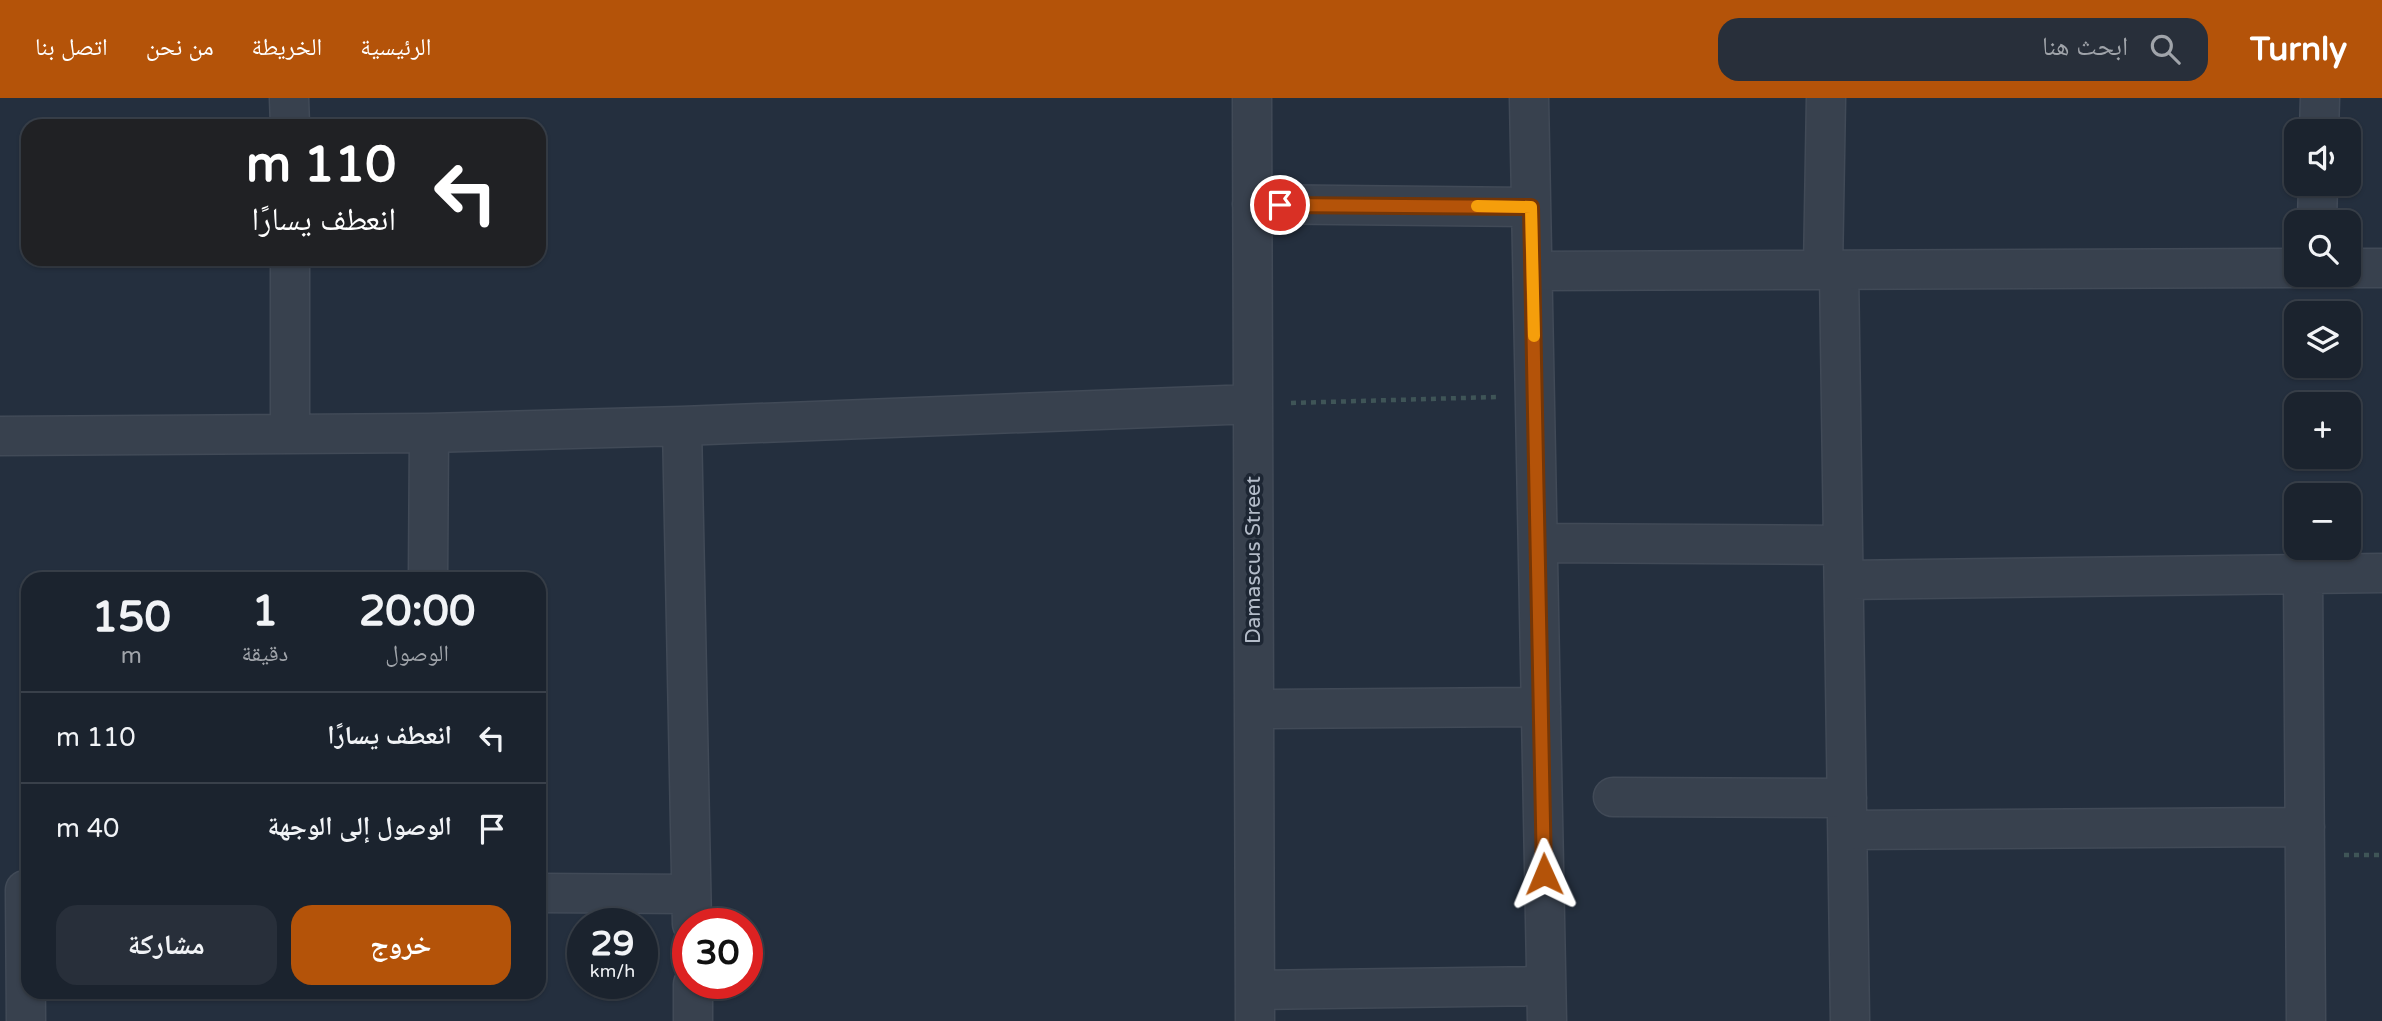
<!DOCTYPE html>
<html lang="ar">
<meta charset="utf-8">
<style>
body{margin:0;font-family:"Varela Round","Noto Naskh Arabic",sans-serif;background:#282f3a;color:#f1f3f6;direction:rtl;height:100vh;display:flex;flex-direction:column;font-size:26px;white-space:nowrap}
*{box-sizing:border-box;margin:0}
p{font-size:23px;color:#a0a4aa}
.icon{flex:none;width:38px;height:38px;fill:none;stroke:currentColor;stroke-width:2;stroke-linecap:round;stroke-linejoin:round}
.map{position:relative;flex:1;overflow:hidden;direction:ltr}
.details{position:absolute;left:21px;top:474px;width:525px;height:427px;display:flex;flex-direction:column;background:#1b232e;border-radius:21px;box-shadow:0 2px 5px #0004,0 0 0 2px #39404a;direction:rtl}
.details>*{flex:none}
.hud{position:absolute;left:21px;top:21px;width:525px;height:147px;border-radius:21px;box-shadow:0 2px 5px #0004,0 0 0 2px #39404a;direction:rtl;background:#202124;color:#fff;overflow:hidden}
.controls{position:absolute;left:2284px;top:21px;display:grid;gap:14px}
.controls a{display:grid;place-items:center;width:77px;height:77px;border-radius:14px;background:#1b232e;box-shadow:0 2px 5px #0004,0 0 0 2px #39404a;font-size:35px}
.speed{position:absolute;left:567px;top:810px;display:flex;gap:14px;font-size:35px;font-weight:700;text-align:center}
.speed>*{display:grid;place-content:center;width:91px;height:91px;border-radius:50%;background:#1b232e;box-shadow:0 2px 5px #0004,0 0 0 2px #39404a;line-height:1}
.speed small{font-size:18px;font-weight:400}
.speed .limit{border:10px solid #d22;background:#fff;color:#111}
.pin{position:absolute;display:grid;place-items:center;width:60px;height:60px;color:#fff;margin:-30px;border:4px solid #fff;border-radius:50%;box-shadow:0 2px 7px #0007}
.me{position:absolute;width:77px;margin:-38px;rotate:359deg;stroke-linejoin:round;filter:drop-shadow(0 0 5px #0008)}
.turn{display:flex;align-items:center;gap:24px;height:147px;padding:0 35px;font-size:32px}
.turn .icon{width:91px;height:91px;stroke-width:2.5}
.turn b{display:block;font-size:49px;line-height:60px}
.eta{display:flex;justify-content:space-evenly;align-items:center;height:119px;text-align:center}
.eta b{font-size:42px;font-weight:800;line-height:49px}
.primary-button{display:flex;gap:14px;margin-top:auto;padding:14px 35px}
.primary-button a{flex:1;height:80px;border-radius:21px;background:#b45309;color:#fff;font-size:28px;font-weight:800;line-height:80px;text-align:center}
.primary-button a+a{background:#282f3a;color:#f1f3f6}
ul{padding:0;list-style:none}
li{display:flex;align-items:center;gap:21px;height:91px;padding:0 35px;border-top:2px solid #39404a}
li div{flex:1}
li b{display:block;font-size:26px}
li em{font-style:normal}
header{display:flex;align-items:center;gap:42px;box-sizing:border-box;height:98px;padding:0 35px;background:#b45309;color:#fff}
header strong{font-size:33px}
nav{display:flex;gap:38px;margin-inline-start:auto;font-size:24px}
.search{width:490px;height:63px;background:#282f3a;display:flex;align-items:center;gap:18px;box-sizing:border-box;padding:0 24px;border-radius:21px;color:#a0a4aa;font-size:26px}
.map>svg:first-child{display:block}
</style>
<header>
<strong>Turnly</strong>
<div class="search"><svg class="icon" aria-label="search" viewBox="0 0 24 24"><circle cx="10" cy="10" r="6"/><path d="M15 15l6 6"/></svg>ابحث هنا</div>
<nav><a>الرئيسية</a><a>الخريطة</a><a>من نحن</a><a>اتصل بنا</a></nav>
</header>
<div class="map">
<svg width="2382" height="923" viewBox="0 0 2382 923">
<rect width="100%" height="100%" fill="#242f3e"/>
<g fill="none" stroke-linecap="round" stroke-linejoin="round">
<defs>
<path id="minor" d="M289,0l1,28
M1252,0l3,923
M1529,0l18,923
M2319,33l1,-33
M1252,106l279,3
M2317,124l1,-38
M290,161v175
M2348,170h34
M1823,172l3,-172
M1839,172l11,751
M1533,173l763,-3
M682,328l10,498
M0,338l429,-3 253,-7 571,-22
M1539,445l304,2
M2303,476l3,447
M428,481l1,-146
M1844,482l538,-7
M1254,611l287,-2
M1613,699l234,1
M1848,732l457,-3
M25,792l1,131
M539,795l152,1
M693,886v37
M1255,892l291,-4"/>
</defs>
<use href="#minor" stroke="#414a57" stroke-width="41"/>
<path stroke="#3f5557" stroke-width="4.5" stroke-dasharray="5 5" stroke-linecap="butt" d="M1291,305l205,-6
M2344,757h38"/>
<use href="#minor" stroke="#38414e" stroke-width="38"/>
</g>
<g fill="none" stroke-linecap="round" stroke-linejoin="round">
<defs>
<path id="route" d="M1280,107l251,2 13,667"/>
</defs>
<use href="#route" stroke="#753606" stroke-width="18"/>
<use href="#route" stroke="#b45309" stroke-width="12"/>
<path stroke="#f59e0b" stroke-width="12" d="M1477,108l54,1 3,129"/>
</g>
<g text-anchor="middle" stroke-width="7" stroke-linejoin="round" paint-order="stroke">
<g font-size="21" fill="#b4bcc9" stroke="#1d2633">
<text transform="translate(1253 462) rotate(-90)" y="7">Damascus Street</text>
</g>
</g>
</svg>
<div class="controls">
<a><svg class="icon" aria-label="sound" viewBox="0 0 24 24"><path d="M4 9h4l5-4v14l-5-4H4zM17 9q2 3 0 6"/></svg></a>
<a><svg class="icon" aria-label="search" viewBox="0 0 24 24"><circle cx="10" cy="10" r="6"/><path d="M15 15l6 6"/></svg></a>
<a><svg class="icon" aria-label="layers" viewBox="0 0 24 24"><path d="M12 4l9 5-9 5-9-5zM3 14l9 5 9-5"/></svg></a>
<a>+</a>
<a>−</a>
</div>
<div class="speed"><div>29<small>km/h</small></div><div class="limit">30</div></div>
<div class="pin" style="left:1280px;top:107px;background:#d93025"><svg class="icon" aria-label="arrive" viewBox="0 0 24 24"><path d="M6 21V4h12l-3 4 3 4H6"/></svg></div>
<svg class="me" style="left:1544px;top:776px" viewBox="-20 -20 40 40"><path d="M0-17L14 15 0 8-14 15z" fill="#b45309" stroke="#fff" stroke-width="4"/></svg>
<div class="hud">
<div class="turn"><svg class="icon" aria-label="left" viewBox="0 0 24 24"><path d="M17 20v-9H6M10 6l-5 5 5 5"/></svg><div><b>110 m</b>انعطف يسارًا</div></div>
</div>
<section class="details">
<div class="eta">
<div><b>20:00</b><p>الوصول</p></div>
<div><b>1</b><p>دقيقة</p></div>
<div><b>150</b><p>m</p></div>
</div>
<ul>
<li><svg class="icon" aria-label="left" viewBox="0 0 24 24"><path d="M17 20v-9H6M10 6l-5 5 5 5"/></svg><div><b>انعطف يسارًا</b></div><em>110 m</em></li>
<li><svg class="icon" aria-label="arrive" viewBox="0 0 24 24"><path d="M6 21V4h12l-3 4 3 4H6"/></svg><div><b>الوصول إلى الوجهة</b></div><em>40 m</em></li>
</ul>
<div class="primary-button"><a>خروج</a><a>مشاركة</a></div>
</section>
</div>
